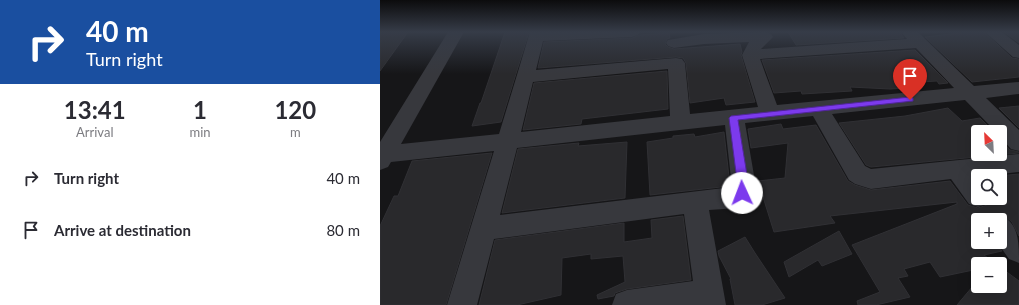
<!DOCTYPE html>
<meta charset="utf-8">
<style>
body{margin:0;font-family:Lato,sans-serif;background:#f2f2f3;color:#2b2b33;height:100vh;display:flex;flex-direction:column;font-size:15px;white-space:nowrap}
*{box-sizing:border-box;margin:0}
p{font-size:13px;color:#7c7c81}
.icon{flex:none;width:22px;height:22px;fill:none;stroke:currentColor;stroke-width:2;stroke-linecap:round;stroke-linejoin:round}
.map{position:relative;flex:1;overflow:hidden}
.details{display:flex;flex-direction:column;background:#fff;width:380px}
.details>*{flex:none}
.banner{background:#1a4fa0;color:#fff;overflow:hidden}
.needle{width:26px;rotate:336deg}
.buttons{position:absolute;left:591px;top:125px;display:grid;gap:8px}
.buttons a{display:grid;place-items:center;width:36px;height:36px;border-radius:4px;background:#fff;box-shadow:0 4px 16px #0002;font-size:20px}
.pin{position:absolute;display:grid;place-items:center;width:34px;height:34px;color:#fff;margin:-41px -17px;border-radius:50% 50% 50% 0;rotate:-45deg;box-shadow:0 0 4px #0007}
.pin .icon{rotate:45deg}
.me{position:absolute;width:44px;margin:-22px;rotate:358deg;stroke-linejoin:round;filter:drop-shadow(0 0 3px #0008)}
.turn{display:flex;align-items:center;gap:14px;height:84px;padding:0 20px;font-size:18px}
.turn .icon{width:52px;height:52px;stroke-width:2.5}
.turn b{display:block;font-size:28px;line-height:34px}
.eta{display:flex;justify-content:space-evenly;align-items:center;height:68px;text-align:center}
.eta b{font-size:24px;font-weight:700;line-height:28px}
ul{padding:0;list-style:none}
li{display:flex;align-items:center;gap:12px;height:52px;padding:0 20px}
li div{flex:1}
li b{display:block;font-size:15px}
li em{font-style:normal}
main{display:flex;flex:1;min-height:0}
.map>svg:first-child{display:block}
</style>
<main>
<section class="details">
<div class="banner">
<div class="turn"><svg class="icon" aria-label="right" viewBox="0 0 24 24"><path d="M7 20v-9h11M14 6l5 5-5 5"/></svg><div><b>40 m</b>Turn right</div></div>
</div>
<div class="eta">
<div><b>13:41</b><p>Arrival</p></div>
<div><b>1</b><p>min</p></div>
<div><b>120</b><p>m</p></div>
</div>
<ul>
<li><svg class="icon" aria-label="right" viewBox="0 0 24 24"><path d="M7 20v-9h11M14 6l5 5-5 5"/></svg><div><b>Turn right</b></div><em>40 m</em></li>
<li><svg class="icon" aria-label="arrive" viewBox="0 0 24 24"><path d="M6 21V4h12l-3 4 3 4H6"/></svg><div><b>Arrive at destination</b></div><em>80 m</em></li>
</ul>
</section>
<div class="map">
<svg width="639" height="305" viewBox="0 0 639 305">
<rect width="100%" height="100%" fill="#161618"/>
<path fill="#29292c" stroke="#303034" d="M0,32h28l-28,39z
M125,32h24l-28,90 -29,4 8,-23h1z
M408,32h113v2l3,4 -108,7z
M588,32h16l28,26 7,1v18l-47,5 -47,-45z
M624,32h15v11z
M289,33l1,5 -3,1 -2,5 3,3 6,2 66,-5 2,8 -1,3 14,47 -29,3 -2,-7 -34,5 -4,-40 -3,-5 -7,-1 -138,11 6,-26 88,-4 8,-3z
M535,50l33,33 -9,1 -2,-3 -35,2 4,5 -16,1 -40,-2 2,4 -50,3 -1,-3 -27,2 -12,-33z
M287,71l1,38 -86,10 -1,5 -58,6 11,-47z
M639,106v22l-20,-20z
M568,108l14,13 18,-3 14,14h-16v22h22v-15l10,11h1l8,2v1l-148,14 -5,-2 -27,-42 66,-7z
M401,124l2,5 33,-4 32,56 7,4 16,5 79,-9 18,24 10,3 9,-3 4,-7h9v-22h-2l21,-2v62l-7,-14 -11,-9 -11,4 -1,3h-11v22h18l6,9 -18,4 12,9h-18v5l-38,8 -10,-15 -26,7 4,7 -10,2 12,19 -34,8h-18l-1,-4 23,-9 -28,-47 105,-41v-2l-127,14 5,7 -61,9 -16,-51 27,-3 3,-35 -37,5 -3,-19z
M344,132l6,54 -80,9 -3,-53 26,-4v-2l21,-2 1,3z
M247,142l-2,56 -123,15 16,-64 61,-6 -1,3z
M112,153l-46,152h-66v-79l14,-30h4l14,-35z
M303,216l8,64 -64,9 -12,4 -1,3 -16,3 -1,-4 28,-13 -2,-26 -32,3v-5l-29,4 -1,37 -44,10h-38l16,-65 129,-17v19l28,-4 -1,-18z
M459,231l13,23 -30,12 -4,-6 -29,17 -5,-15z
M365,237l10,16 30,45 -23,7h-27l-5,-26h1l-12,-23 -1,-5z
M620,267l19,14v24h-62l21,-25v6h22z"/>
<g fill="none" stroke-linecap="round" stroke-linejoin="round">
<path fill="#37383d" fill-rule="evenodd" d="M68,32h16l-63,112 98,-10 31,-102h110l-2,3 -6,2 -89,4 -7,29 140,-12 6,1 3,4 5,51 68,-7 -16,-52 7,-13 -45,2 -30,4 -6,-2 -2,-3 2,-3 36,-6 61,-2 6,2 2,3 -12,12 146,-10 -5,-6 1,-1h15l56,54 45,-4v12l-33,4 33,32v21l-8,-2 -11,-12v-5h-4l-31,-32 -133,14 33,52 6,3 148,-15v18l-43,5 2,2v19h12l-3,6 -9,3 -9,-3 -18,-25 -80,10 -16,-5 -6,-4 -36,-64 -68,7 11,64c-3,24 -28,21 -47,23l17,95h-114l4,-11 11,-4 66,-9 -9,-67 -190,25 -17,66h-30l47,-154 -103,11 -3,5 -8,3v-28zM536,48l38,40 -177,17 -17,-46zM288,69l2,47 -149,16 12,-50zM345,125l7,62 -232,28 17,-67z
M605,32h17l17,13v13l-6,-1z
M620,214c19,10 19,27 19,49l-10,-4 -12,-17h3v-22h-10l1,-2z"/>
</g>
<linearGradient id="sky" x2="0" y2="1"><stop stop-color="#0c0c0d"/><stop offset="0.43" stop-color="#363c48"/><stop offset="1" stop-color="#363c48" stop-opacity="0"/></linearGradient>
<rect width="639" height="74" fill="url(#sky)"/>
<path fill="#7c3aed" stroke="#51269a" d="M530,97l3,1v3l-175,19 11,67 -3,9 -4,1 -3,-1 -10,-78 2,-2z"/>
</svg>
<div class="buttons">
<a><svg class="needle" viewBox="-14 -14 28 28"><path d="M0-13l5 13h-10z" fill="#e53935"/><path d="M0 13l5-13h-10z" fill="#7c7c81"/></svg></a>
<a><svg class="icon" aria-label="search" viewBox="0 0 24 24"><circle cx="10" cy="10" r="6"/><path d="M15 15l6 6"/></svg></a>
<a>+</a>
<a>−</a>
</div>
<div class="pin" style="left:530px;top:100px;background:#d93025"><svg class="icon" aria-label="arrive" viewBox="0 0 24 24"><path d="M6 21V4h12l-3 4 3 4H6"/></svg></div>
<svg class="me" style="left:362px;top:193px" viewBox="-20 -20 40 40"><circle r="19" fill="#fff"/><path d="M0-13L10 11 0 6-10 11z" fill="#7c3aed"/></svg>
</div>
</main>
